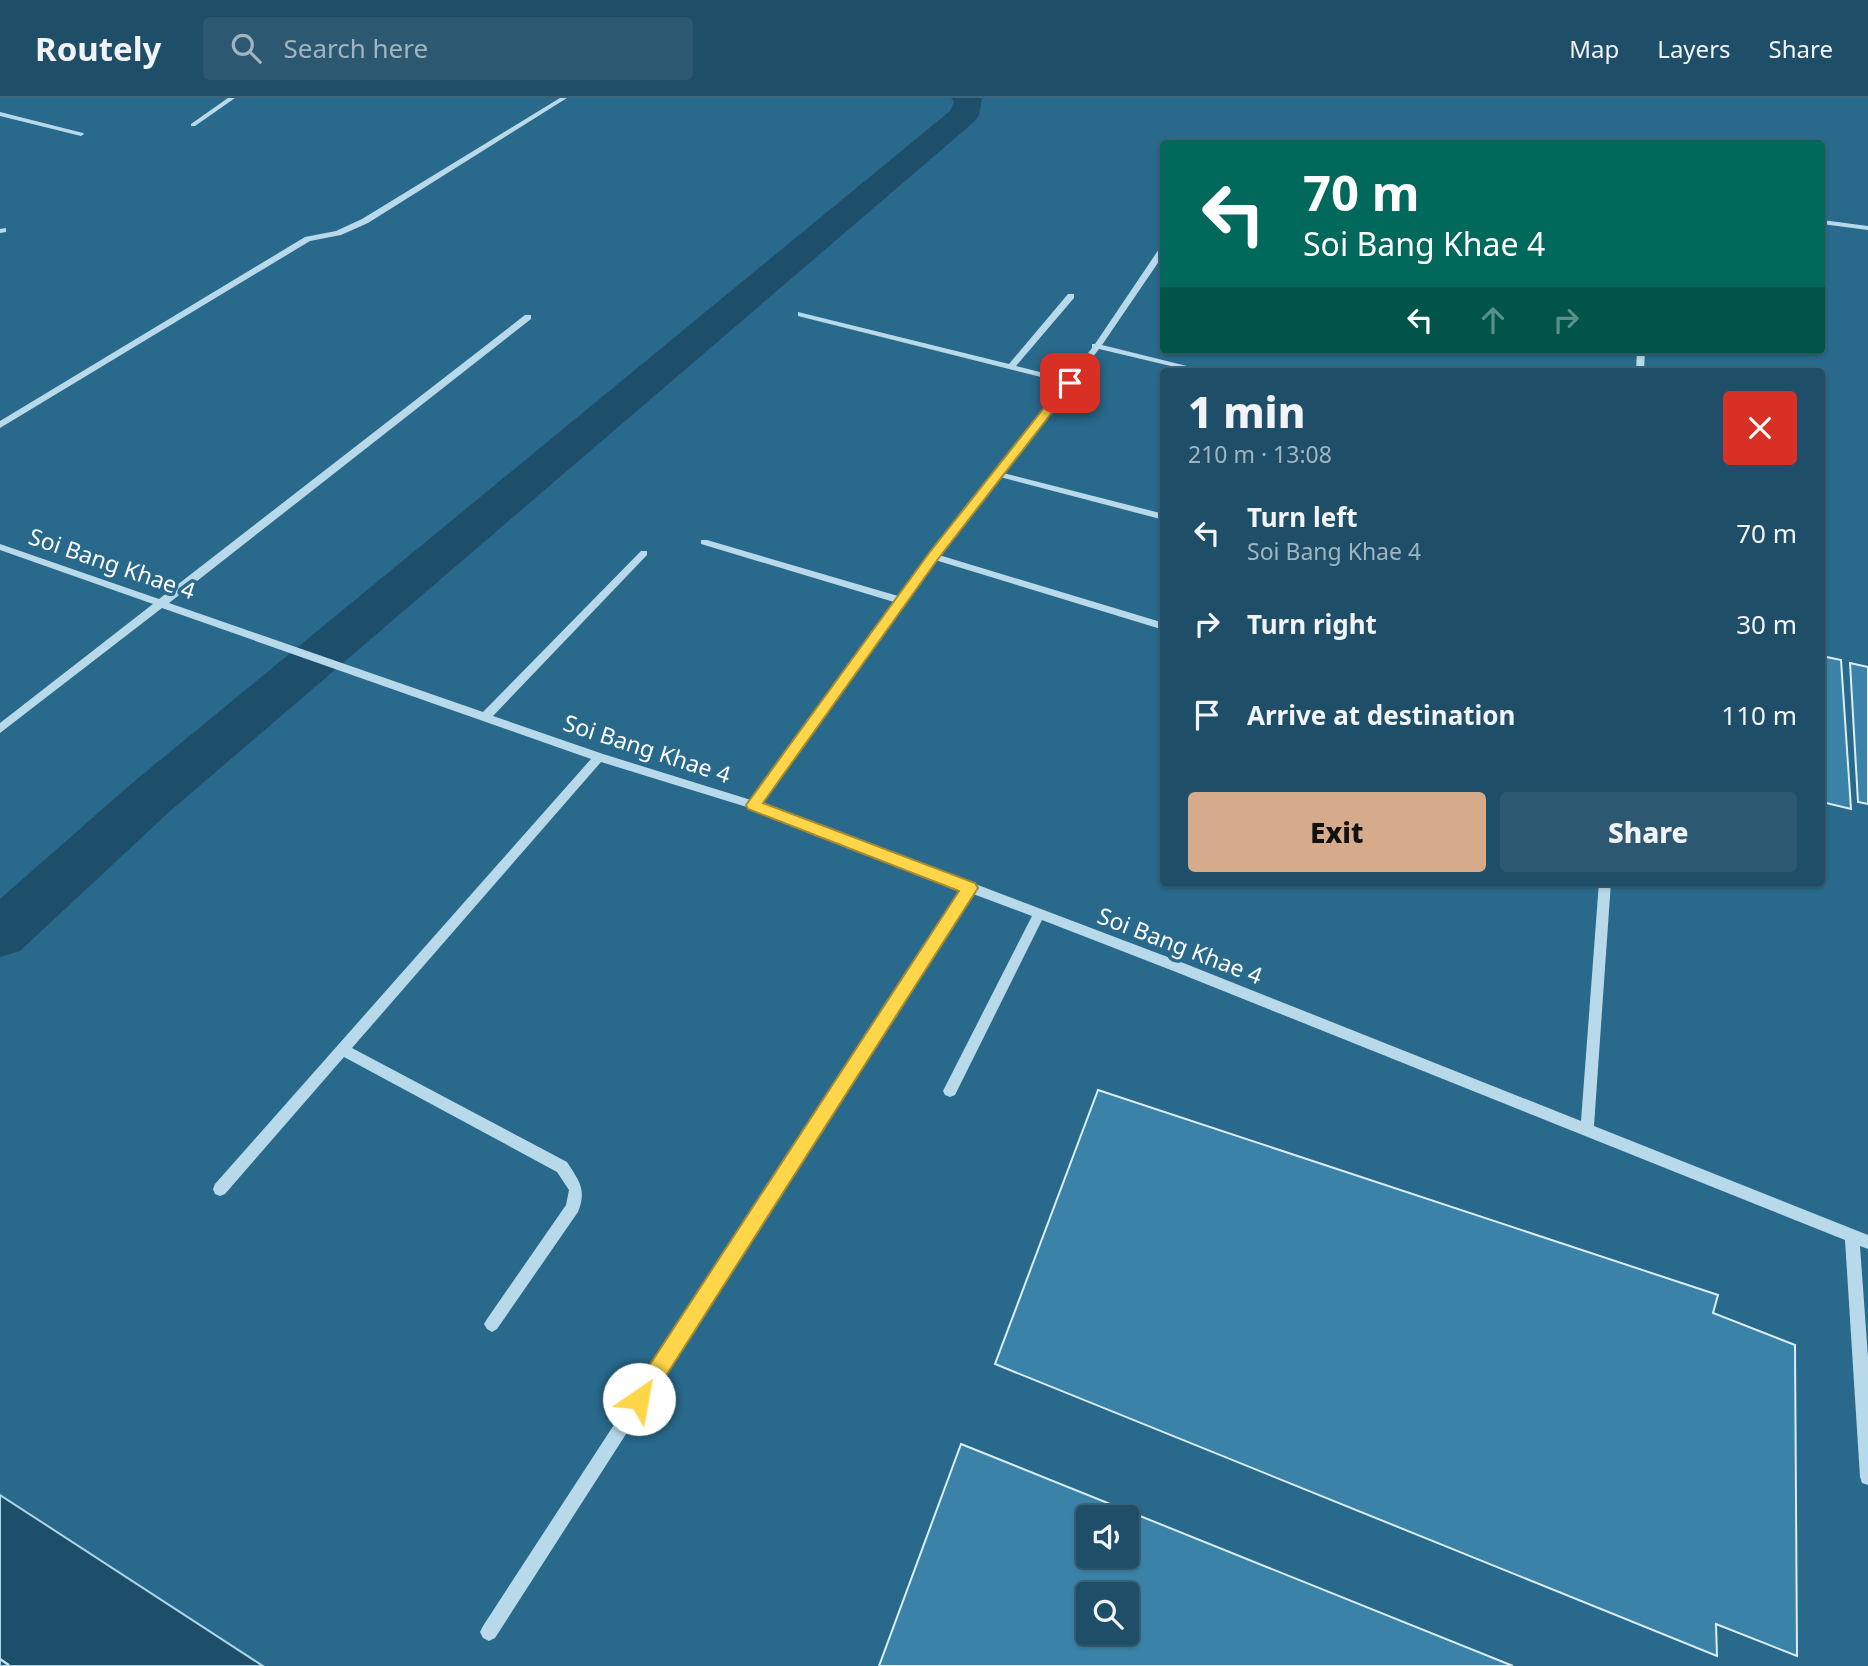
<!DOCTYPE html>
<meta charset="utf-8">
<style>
body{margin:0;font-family:"Noto Sans",sans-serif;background:#2c5971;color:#f1f3f6;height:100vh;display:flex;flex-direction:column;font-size:26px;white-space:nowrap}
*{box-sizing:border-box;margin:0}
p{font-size:23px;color:#a1b5c0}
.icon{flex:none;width:38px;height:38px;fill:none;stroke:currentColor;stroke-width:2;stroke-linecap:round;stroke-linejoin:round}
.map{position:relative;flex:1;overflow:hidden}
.panel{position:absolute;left:1160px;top:270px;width:665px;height:518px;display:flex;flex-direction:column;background:#1f4f68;border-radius:7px;box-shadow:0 2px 5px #0004,0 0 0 2px #3c667c}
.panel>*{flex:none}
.banner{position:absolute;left:1160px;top:42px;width:665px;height:214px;border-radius:7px;box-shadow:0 2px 5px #0004,0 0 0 2px #3c667c;background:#00695c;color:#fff;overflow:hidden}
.tools{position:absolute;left:1076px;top:1407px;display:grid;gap:14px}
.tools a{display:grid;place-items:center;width:63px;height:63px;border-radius:7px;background:#1f4f68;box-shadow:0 2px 5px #0004,0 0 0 2px #3c667c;font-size:35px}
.pin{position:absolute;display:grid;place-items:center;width:60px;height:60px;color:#fff;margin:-30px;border-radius:14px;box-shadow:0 4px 10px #0006}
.me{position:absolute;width:77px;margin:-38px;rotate:33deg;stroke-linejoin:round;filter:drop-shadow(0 0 5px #0008)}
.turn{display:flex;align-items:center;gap:24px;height:147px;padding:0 28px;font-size:32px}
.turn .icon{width:91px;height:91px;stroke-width:2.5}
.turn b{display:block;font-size:49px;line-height:60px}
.lanes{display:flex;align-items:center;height:66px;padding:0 28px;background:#0003;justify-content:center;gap:35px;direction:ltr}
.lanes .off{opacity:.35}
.round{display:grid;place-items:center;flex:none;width:74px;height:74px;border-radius:7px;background:#2c5971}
.overview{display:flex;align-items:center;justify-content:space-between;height:119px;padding:0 28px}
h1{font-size:42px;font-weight:800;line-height:52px}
.button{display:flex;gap:14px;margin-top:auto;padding:14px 28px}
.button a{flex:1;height:80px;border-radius:7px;background:#d6ab8b;color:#111;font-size:28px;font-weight:800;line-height:80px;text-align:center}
.button a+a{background:#2c5971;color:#f1f3f6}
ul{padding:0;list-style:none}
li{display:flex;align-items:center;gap:21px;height:91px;padding:0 28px}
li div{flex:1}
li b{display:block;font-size:26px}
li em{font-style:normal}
header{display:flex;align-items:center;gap:42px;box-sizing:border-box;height:98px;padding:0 35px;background:#1f4f68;border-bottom:2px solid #3c667c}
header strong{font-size:33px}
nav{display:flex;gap:38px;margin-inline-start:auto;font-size:24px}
.search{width:490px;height:63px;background:#2c5971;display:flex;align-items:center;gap:18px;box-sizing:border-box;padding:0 24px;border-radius:7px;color:#a1b5c0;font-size:26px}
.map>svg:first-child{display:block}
</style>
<header>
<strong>Routely</strong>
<div class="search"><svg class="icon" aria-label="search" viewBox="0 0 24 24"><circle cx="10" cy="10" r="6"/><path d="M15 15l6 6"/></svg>Search here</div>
<nav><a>Map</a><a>Layers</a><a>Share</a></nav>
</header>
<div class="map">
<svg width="1868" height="1568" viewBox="0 0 1868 1568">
<rect width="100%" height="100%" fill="#29698b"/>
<path fill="#1d4f6b" stroke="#acd6e9" stroke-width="2" d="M0,1397l263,171h-263z"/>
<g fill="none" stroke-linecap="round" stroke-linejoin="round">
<path fill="#1d4f6b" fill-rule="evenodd" d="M951,0h31l-3,17 -4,6 -806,691 -149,139 -20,6v-58l131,-115 819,-673 4,-9z"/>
<path stroke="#c3e2f0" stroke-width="2.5" stroke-dasharray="11 9" stroke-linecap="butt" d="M0,1561l10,7"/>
</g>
<path fill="#3a82a7" stroke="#dbeef7" stroke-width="2" fill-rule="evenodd" d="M1822,558l19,4 10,149 -29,-7z
M1850,565l18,4v137l-10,-2z
M1098,992l620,205 -5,18 82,32 2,311 -81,-32 1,32 -722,-292z
M961,1346l552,222h-634zM1088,1419h39v39h-39zM1088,1496h39v39h-39z"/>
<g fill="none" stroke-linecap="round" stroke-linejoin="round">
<path fill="#b7d9e9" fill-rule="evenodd" d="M228,0h7l-40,28h-4v-2z
M560,0h7l-199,125 -27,12 -31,6 -310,187v-7l305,-184 31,-6 26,-12z
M0,14l83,21 1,1 -3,2 -81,-20z
M1822,122l46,6v4l-46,-6z
M6,130v4l-6,1v-4z
M1161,148h3v8l-62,91 105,26h-15l-93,-22 -96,124 161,41v6l-164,-43 -61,78 225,68v7l-229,-70 -173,243 424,161 395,157 18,-239h12l-17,244 274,109v14l-8,-3 8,111v128l-6,-2 -2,-6 -15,-237 -669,-268 -134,-52 -87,175 -5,2 -5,-2 -2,-4 2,-4 87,-171 -59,-22 -478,744 -6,3 -6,-3 -3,-6 3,-6 479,-736 -212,-82 -149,-46 -249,286 215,114c12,19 20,27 11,50l-81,117 -5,3 -5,-3 -3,-5 3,-5 79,-114 3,-15 -12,-18 -213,-115 -119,137 -5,2 -5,-2 -2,-5 2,-5 376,-425 -429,-151 -162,125v-10l153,-119 -153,-54v-6l159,55 366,-284h6v4l-362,284 314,109 158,-161h6v4l-154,161 110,38 148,46 143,-198 -193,-58v-4h6l191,56 167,-213 -267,-67v-4l211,52 59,-70h6v4l-58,68 52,13 24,-31v-4h3z
M1637,252h8l-1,21h-8z"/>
</g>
<path fill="#ffd54a" stroke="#a68a30" stroke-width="2" d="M1066,282l9,3 -137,176 -175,244 212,80 3,5 -332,519 -7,3 -7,-3 -4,-8 4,-7 327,-501 -211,-82 -2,-4 183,-252z"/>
<g text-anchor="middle" stroke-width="7" stroke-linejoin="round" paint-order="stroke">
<g font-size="23" fill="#fff" stroke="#29698b">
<text transform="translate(112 466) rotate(19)" y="8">Soi Bang Khae 4</text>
<text transform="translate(647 651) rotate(18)" y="8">Soi Bang Khae 4</text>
<text transform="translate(1180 848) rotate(21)" y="8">Soi Bang Khae 4</text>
</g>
</g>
</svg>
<div class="tools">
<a><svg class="icon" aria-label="sound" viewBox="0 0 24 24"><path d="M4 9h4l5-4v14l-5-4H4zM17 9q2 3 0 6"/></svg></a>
<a><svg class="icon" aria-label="search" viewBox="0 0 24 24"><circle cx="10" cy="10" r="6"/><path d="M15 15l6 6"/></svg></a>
</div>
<div class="pin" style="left:1070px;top:285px;background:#d93025"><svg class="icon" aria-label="arrive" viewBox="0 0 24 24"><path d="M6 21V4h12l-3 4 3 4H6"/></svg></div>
<svg class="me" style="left:639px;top:1301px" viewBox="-20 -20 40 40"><circle r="19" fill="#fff"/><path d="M0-13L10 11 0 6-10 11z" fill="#ffd54a"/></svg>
<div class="banner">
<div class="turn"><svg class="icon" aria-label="left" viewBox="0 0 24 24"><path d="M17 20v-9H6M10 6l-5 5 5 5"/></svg><div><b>70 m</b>Soi Bang Khae 4</div></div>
<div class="lanes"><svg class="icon" aria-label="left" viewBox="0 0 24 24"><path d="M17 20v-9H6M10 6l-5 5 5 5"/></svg><svg class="icon off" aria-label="ahead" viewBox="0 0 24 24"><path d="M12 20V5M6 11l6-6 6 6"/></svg><svg class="icon off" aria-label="right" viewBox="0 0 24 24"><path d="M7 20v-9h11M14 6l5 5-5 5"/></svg></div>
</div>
<section class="panel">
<div class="overview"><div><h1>1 min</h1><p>210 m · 13:08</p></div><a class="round" style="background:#d93025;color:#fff"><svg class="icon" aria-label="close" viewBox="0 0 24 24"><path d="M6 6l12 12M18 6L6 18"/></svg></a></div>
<ul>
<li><svg class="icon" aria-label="left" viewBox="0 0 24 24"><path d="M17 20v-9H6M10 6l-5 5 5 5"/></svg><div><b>Turn left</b><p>Soi Bang Khae 4</p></div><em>70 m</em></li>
<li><svg class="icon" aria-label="right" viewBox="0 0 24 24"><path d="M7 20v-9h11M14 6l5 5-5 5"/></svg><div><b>Turn right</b></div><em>30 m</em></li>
<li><svg class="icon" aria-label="arrive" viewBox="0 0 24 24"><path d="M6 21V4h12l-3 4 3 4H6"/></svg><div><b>Arrive at destination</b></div><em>110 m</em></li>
</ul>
<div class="button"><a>Exit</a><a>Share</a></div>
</section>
</div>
